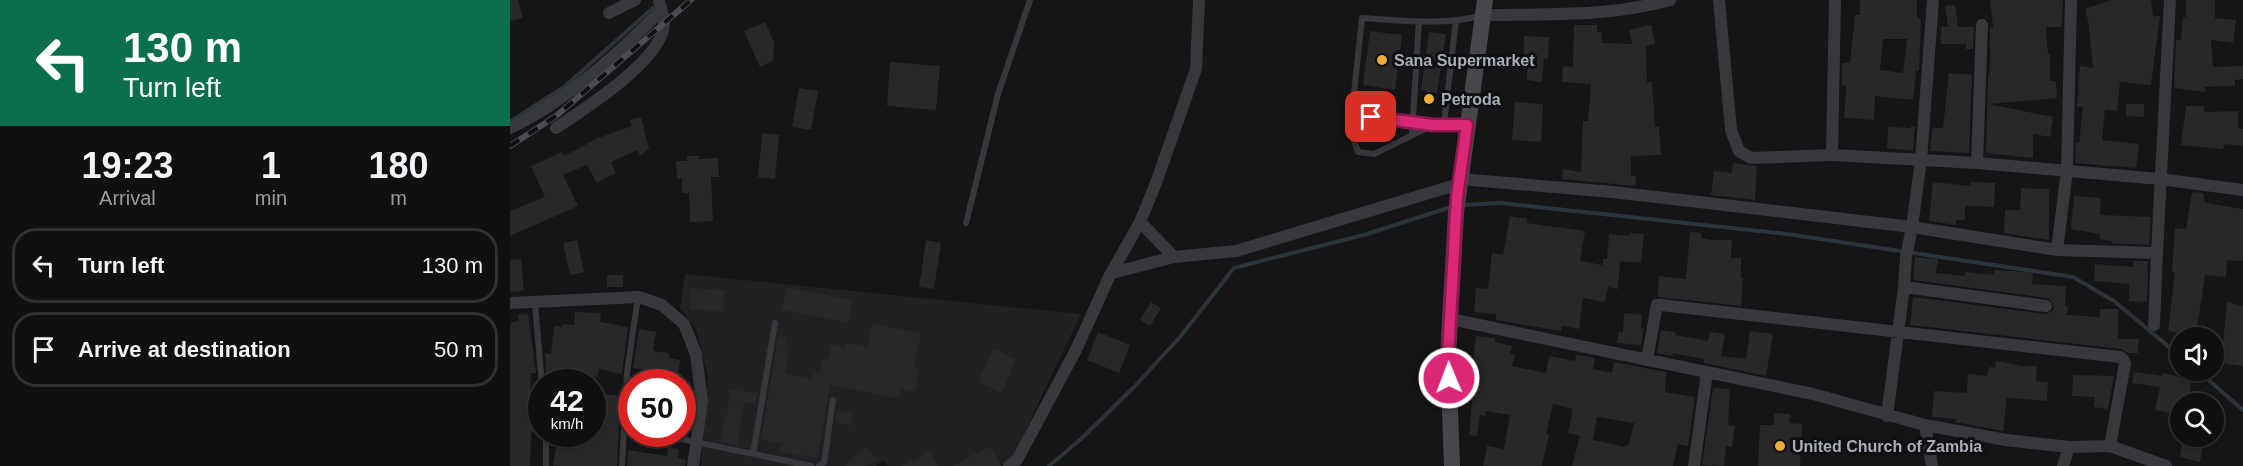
<!DOCTYPE html>
<style>
body{margin:0;font-family:Arial,sans-serif;background:#1e1e1f;color:#f1f3f6;height:100vh;display:flex;flex-direction:column;font-size:22px;white-space:nowrap}
*{box-sizing:border-box;margin:0}
p{font-size:20px;color:#9c9d9f}
.icon{flex:none;width:33px;height:33px;fill:none;stroke:currentColor;stroke-width:2;stroke-linecap:round;stroke-linejoin:round}
.map{position:relative;flex:1;overflow:hidden}
.drawer{display:flex;flex-direction:column;background:#101011;width:510px}
.drawer>*{flex:none}
.guide{background:#0b6e4f;color:#fff;overflow:hidden}
.tools{position:absolute;left:1660px;top:327px;display:grid;gap:12px}
.tools a{display:grid;place-items:center;width:54px;height:54px;border-radius:50%;background:#101011;box-shadow:0 2px 4px #0004,0 0 0 2px #303031;font-size:30px}
.speed{position:absolute;left:18px;top:369px;display:flex;gap:12px;font-size:30px;font-weight:700;text-align:center}
.speed>*{display:grid;place-content:center;width:78px;height:78px;border-radius:50%;background:#101011;box-shadow:0 2px 4px #0004,0 0 0 2px #303031;line-height:1}
.speed small{font-size:15px;font-weight:400}
.speed .limit{border:9px solid #d22;background:#fff;color:#111}
.pin{position:absolute;display:grid;place-items:center;width:51px;height:51px;color:#fff;margin:-26px;border-radius:12px;box-shadow:0 3px 9px #0006}
.me{position:absolute;width:66px;margin:-33px;rotate:359deg;stroke-linejoin:round;filter:drop-shadow(0 0 4px #0008)}
.turn{display:flex;align-items:center;gap:21px;height:126px;padding:0 24px;font-size:27px}
.turn .icon{width:78px;height:78px;stroke-width:2.5}
.turn b{display:block;font-size:42px;line-height:51px}
.eta{display:flex;justify-content:space-evenly;align-items:center;height:102px;text-align:center}
.eta b{font-size:36px;font-weight:600;line-height:42px}
ul{padding:0;list-style:none}
li{display:flex;align-items:center;gap:18px;height:75px;margin:0 12px 9px;padding:0 12px;border:3px solid #303031;border-radius:24px}
li div{flex:1}
li b{display:block;font-size:22px}
li em{font-style:normal}
main{display:flex;flex:1;min-height:0}
.map>svg:first-child{display:block}
</style>
<main>
<section class="drawer">
<div class="guide">
<div class="turn"><svg class="icon" aria-label="left" viewBox="0 0 24 24"><path d="M17 20v-9H6M10 6l-5 5 5 5"/></svg><div><b>130 m</b>Turn left</div></div>
</div>
<div class="eta">
<div><b>19:23</b><p>Arrival</p></div>
<div><b>1</b><p>min</p></div>
<div><b>180</b><p>m</p></div>
</div>
<ul>
<li><svg class="icon" aria-label="left" viewBox="0 0 24 24"><path d="M17 20v-9H6M10 6l-5 5 5 5"/></svg><div><b>Turn left</b></div><em>130 m</em></li>
<li><svg class="icon" aria-label="arrive" viewBox="0 0 24 24"><path d="M6 21V4h12l-3 4 3 4H6"/></svg><div><b>Arrive at destination</b></div><em>50 m</em></li>
</ul>
</section>
<div class="map">
<svg width="1733" height="466" viewBox="0 0 1733 466">
<rect width="100%" height="100%" fill="#151517"/>
<path fill="#212124" d="M175,274l396,40 -69,145 -14,7h-110l-5,-6 -7,6h-175l7,-89 -12,-48 -16,-21z"/>
<g fill="none" stroke-linecap="round" stroke-linejoin="round">
<path stroke="#2c343b" stroke-width="4" d="M1,121l53,-34 89,-79
M951,205l40,-2 286,31 286,43 41,24 67,56
M1687,370l46,40
M539,466l32,-27 53,-52 46,-50 54,-69 133,-34 84,-27"/>
</g>
<path fill="#28282b" fill-rule="evenodd" d="M0,0h8l5,18 -13,3z
M1350,0h57v18h4l-2,53 -3,-1 -3,30 -38,-4 -1,24 -30,-2 2,-27 -1,-6h-3v-22h8l5,-48h5zM1373,39h24l-4,34 -23,-3z
M1480,0h73l-1,27h-16l2,27h2v27h6l1,17 -68,6 64,13 -3,20 -17,-3v24l-47,-5 2,-77 2,-5v-43h3z
M1601,0h40l2,16h7l-9,69 -31,-3 -3,29 -12,-1 -3,30 37,4 -3,24 -61,-5 1,-21 3,1 4,-36h-6l3,-41 13,2 -5,-48 -3,-11z
M1676,0h29v18l21,2 -3,23 -22,-3 2,27 30,-1v13l-8,1v6l-30,1v5l-31,-4 2,-48h5l2,-23h3z
M1445,5l3,22h16l-1,22h-7v-5h-25v-17h7l-3,-21z
M255,22l9,20 -1,19 -13,6 -16,-36z
M1064,25h23v7h4l1,11 30,1 -3,-14 22,-5 4,19 -9,2 1,36h5l3,45h4l2,28 -30,1v20h5l-1,10 -73,-7 1,-10 18,3 2,-51h5l3,-37 -29,-2 1,-16 10,1z
M860,31l32,4 -7,55 -32,-5z
M919,32l17,2 -9,59 -16,-3z
M1014,36l25,1 -1,22h-4l-2,23 -15,-2 1,-22h-4z
M380,62l50,4 -4,44 -49,-4z
M1439,73l23,2 -3,78 -39,-2 2,-23h11z
M289,88l19,3 -7,39 -19,-3z
M1005,102l28,2 -2,38 -29,-2z
M1616,104h18v13l-18,-1z
M1676,106h18v6l34,-1v17l5,1v17l-19,-2 -1,5 -42,-4z
M131,117l8,32 -10,7 -1,-6 -27,12 5,11 -19,10 -10,-18 -24,10 15,31 -68,30v-25l35,-14 -14,-31 31,-14 2,4 34,-18 34,-12 -2,-6z
M1401,126l4,1 -2,24 -26,-3 1,-21 23,1z
M252,133l17,2 -4,44 -17,-2z
M177,156h12v3l19,-1 1,19h-8l2,44 -23,1 -1,-29h-7v-15l-5,1 -1,-18h11z
M1223,163l24,3 -2,34 -44,-5 3,-24 18,2z
M1423,182l38,4v-4l24,1 -1,24 -29,-1v14h-9v5l-27,-4z
M1511,188l28,1v51l-45,-7 1,-23h15z
M1682,192l11,1 2,10 38,6v52l-16,-1 -1,17 -21,-2 -9,60 -28,-4 7,-59h-3l3,-44 11,1z
M1564,196l27,2 -1,17 51,2 -2,28 -37,-2v-2l-12,-2v-5l-29,-5z
M1000,216l17,3v4l58,8 -5,30 23,4v-6h4l2,-25 21,2v-3l14,1 -3,29 -21,-2 -2,28 -10,-2 -3,15 -22,-4 -4,31 -17,-3 -1,5 -65,-11v-6l-22,-2 2,-24 12,1 4,-36 11,2z
M1180,232l11,1v5l10,2h21l-1,18h10v20h2l-2,28 -83,-9 1,-21 27,3z
M67,240l7,32 -14,3 -7,-32z
M416,240l15,3 -7,46 -15,-2z
M1405,257l23,2 -2,14 29,3 1,-4 28,3v-5l22,1 17,2 -1,11 34,2 -1,20 3,1 -1,8 33,2v-8h18v30h21l-1,14h-10l-7,-4 -211,-24 3,-28 132,17 7,-3 2,-4 -3,-7 -4,-2 -134,-18z
M11,259l3,32 -14,1v-32z
M1623,261h15l-1,41 -18,-1v-17l-35,-3 1,-17 38,3z
M97,275h16v12h-16z
M276,287l66,13 -4,23 -66,-13z
M180,288l35,2 -1,21 -35,-2z
M641,302l10,6 -11,18 -10,-6z
M1717,302l16,4v60l-29,-4v-20l9,2z
M65,312l26,1 -1,9 28,5 -6,47 -23,-5 -2,8 -51,-3 -1,-21 6,1 3,-28 8,1v-3l12,1z
M1114,313l18,2 -1,13h3l-3,17 -24,-2 2,-11h4z
M18,314l8,59h-5l-1,26 8,-2v35h-7l-1,34h-20v-138l1,-6 8,-1 -1,-6z
M362,324l49,9 -7,35 5,2 -4,21 -12,-2 -7,9 -66,-13 -12,73 -39,-6 2,-9 -20,-3 17,-104 8,2 -2,12 5,3 -3,21 27,5 1,-6 6,1 2,-16 6,1 3,-14 14,3 1,-6 22,5z
M129,329l17,3 -3,19 16,2v5l11,2 -2,14 -45,-6z
M1151,330l14,2v3l33,6 2,-9 15,2 -4,22 25,3 4,-28 23,3 -7,42 -62,-13v-4l-31,-6v3l-16,-3z
M588,332l32,13 -11,28 -32,-13z
M966,336l19,2v4l17,4 -2,8 5,1 -3,11 34,7 3,-17 26,5 1,-6 19,3 -2,11 19,4 2,-11 52,10 -1,20 30,5 -7,49 -10,-2 -5,22h-101l8,-30 -12,-3 5,-24 -20,-5 -7,30h3l-7,32h-59l4,-20 17,3 6,-34 -24,-4 -1,5 -5,-1 -3,21 -8,-1 6,-64 -3,-1zM1087,417l37,6 -5,22 -2,-1 -1,3 -33,-7z
M483,349l23,10 -14,34 -24,-11z
M1486,361l26,5h15l-1,15 12,1 -1,19 -40,-3 -4,33 -48,-9 1,-3 -24,-2 2,-26 33,2 1,-19 19,2 2,-9 6,1z
M1624,372l28,4 1,-3 29,7 -5,24h-6v11l-26,-5 5,-23 -28,-4z
M1563,375l41,1 -6,33 -14,-2 1,-10 -23,-1z
M1203,388l17,1 -2,36 7,1 -3,21 -6,-1 -2,20 -22,-1z
M220,390l28,3 -2,11 -12,-2 -6,43 -18,-3 4,-27 3,1z
M86,393l24,3 -3,70h-64l4,-25 4,-7h33l1,-23h-2z
M327,410l16,4 -2,12 -16,-4z
M1264,413l16,1 -1,9 13,1 -2,42h-42l2,-41h14z
M1673,436l21,2 -4,24 -20,-5z
M355,446l11,13 -8,7h-24z
M480,446l11,20h-49z
M158,447l11,2 -1,9 8,2 -1,6h-58l1,-16 39,6z
M420,452l7,14h-35z"/>
<g fill="none" stroke-linecap="round" stroke-linejoin="round">
<path stroke="#37383c" stroke-width="6" d="M934,124l12,-104
M956,125l-13,-2 -20,2 -59,29 -16,-2 -8,-22 12,-112c38,2 81,8 118,-2
M840,130l21,-13 61,8
M902,134l7,-113
M456,223l32,-129 32,-94
M25,303l7,82
M36,434v32
M147,434l154,32
M243,454l22,-131
M112,466l5,-93 11,-76
M309,466l5,-3 9,-63"/>
<path stroke="#37383c" stroke-width="12" d="M1209,0l12,130 8,21 12,7 81,-3 145,8 183,16 83,11
M1423,0l-12,160 -9,67 145,23 100,3 13,-253
M99,13l26,-13
M973,15c63,-1 126,2 187,-15
M0,128c58,-28 106,-73 151,-117
M46,128c28,-19 108,-69 108,-105 0,-7 -4,-16 -5,-23
M1322,155l3,-155
M1467,163l5,-138
M950,179l153,13 299,35 -6,30 -2,30 -17,129
M630,222l34,35 62,-6 223,-67
M1547,250l10,-80 4,-170
M602,273l62,-16
M1394,287l142,19
M0,303l129,-6 23,8 22,19 12,30 6,47 -9,65
M940,319l363,75 112,31 81,15 63,7 41,-1 56,20
M1644,325l3,-72
M1137,360l9,-50 1,-5h4l459,52 3,2 2,5 -15,82
M1415,425l7,41
M499,466l8,-6 59,-110 33,-73 31,-55 16,-39 40,-114 3,-69
M1184,466l13,-94
M1553,466l6,-19"/>
<path stroke="#45474c" stroke-width="16" d="M942,466l-4,-110 8,-143 29,-213"/>
<defs>
<path id="rail" d="M0,146l46,-30 135,-116"/>
</defs>
<use href="#rail" stroke="#4a4c51" stroke-width="6"/>
<use href="#rail" stroke="#101012" stroke-width="4" stroke-dasharray="11" stroke-linecap="butt"/>
</g>
<g fill="none" stroke-linecap="round" stroke-linejoin="round">
<defs>
<path id="route" d="M861,117l62,8h34l-10,72 -9,159 1,22"/>
</defs>
<use href="#route" stroke="#8e194d" stroke-width="15"/>
<use href="#route" stroke="#db2777" stroke-width="10"/>
</g>
<g fill="#ecad39" stroke="#101012" stroke-width="2">
<circle cx="872" cy="60" r="6"/>
<circle cx="919" cy="99" r="6"/>
<circle cx="1270" cy="446" r="6"/>
</g>
<g text-anchor="middle" stroke-width="6" stroke-linejoin="round" paint-order="stroke">
<g font-size="16" font-weight="bold" fill="#a8adb7" stroke="#101012" text-anchor="start">
<text x="884" y="66">Sana Supermarket</text>
<text x="931" y="105">Petroda</text>
<text x="1282" y="452">United Church of Zambia</text>
</g>
</g>
</svg>
<div class="tools">
<a><svg class="icon" aria-label="sound" viewBox="0 0 24 24"><path d="M4 9h4l5-4v14l-5-4H4zM17 9q2 3 0 6"/></svg></a>
<a><svg class="icon" aria-label="search" viewBox="0 0 24 24"><circle cx="10" cy="10" r="6"/><path d="M15 15l6 6"/></svg></a>
</div>
<div class="speed"><div>42<small>km/h</small></div><div class="limit">50</div></div>
<div class="pin" style="left:861px;top:117px;background:#d93025"><svg class="icon" aria-label="arrive" viewBox="0 0 24 24"><path d="M6 21V4h12l-3 4 3 4H6"/></svg></div>
<svg class="me" style="left:939px;top:378px" viewBox="-20 -20 40 40"><circle r="17" fill="#db2777" stroke="#fff" stroke-width="3"/><path d="M0-11L8 9 0 5-8 9z" fill="#fff"/></svg>
</div>
</main>
